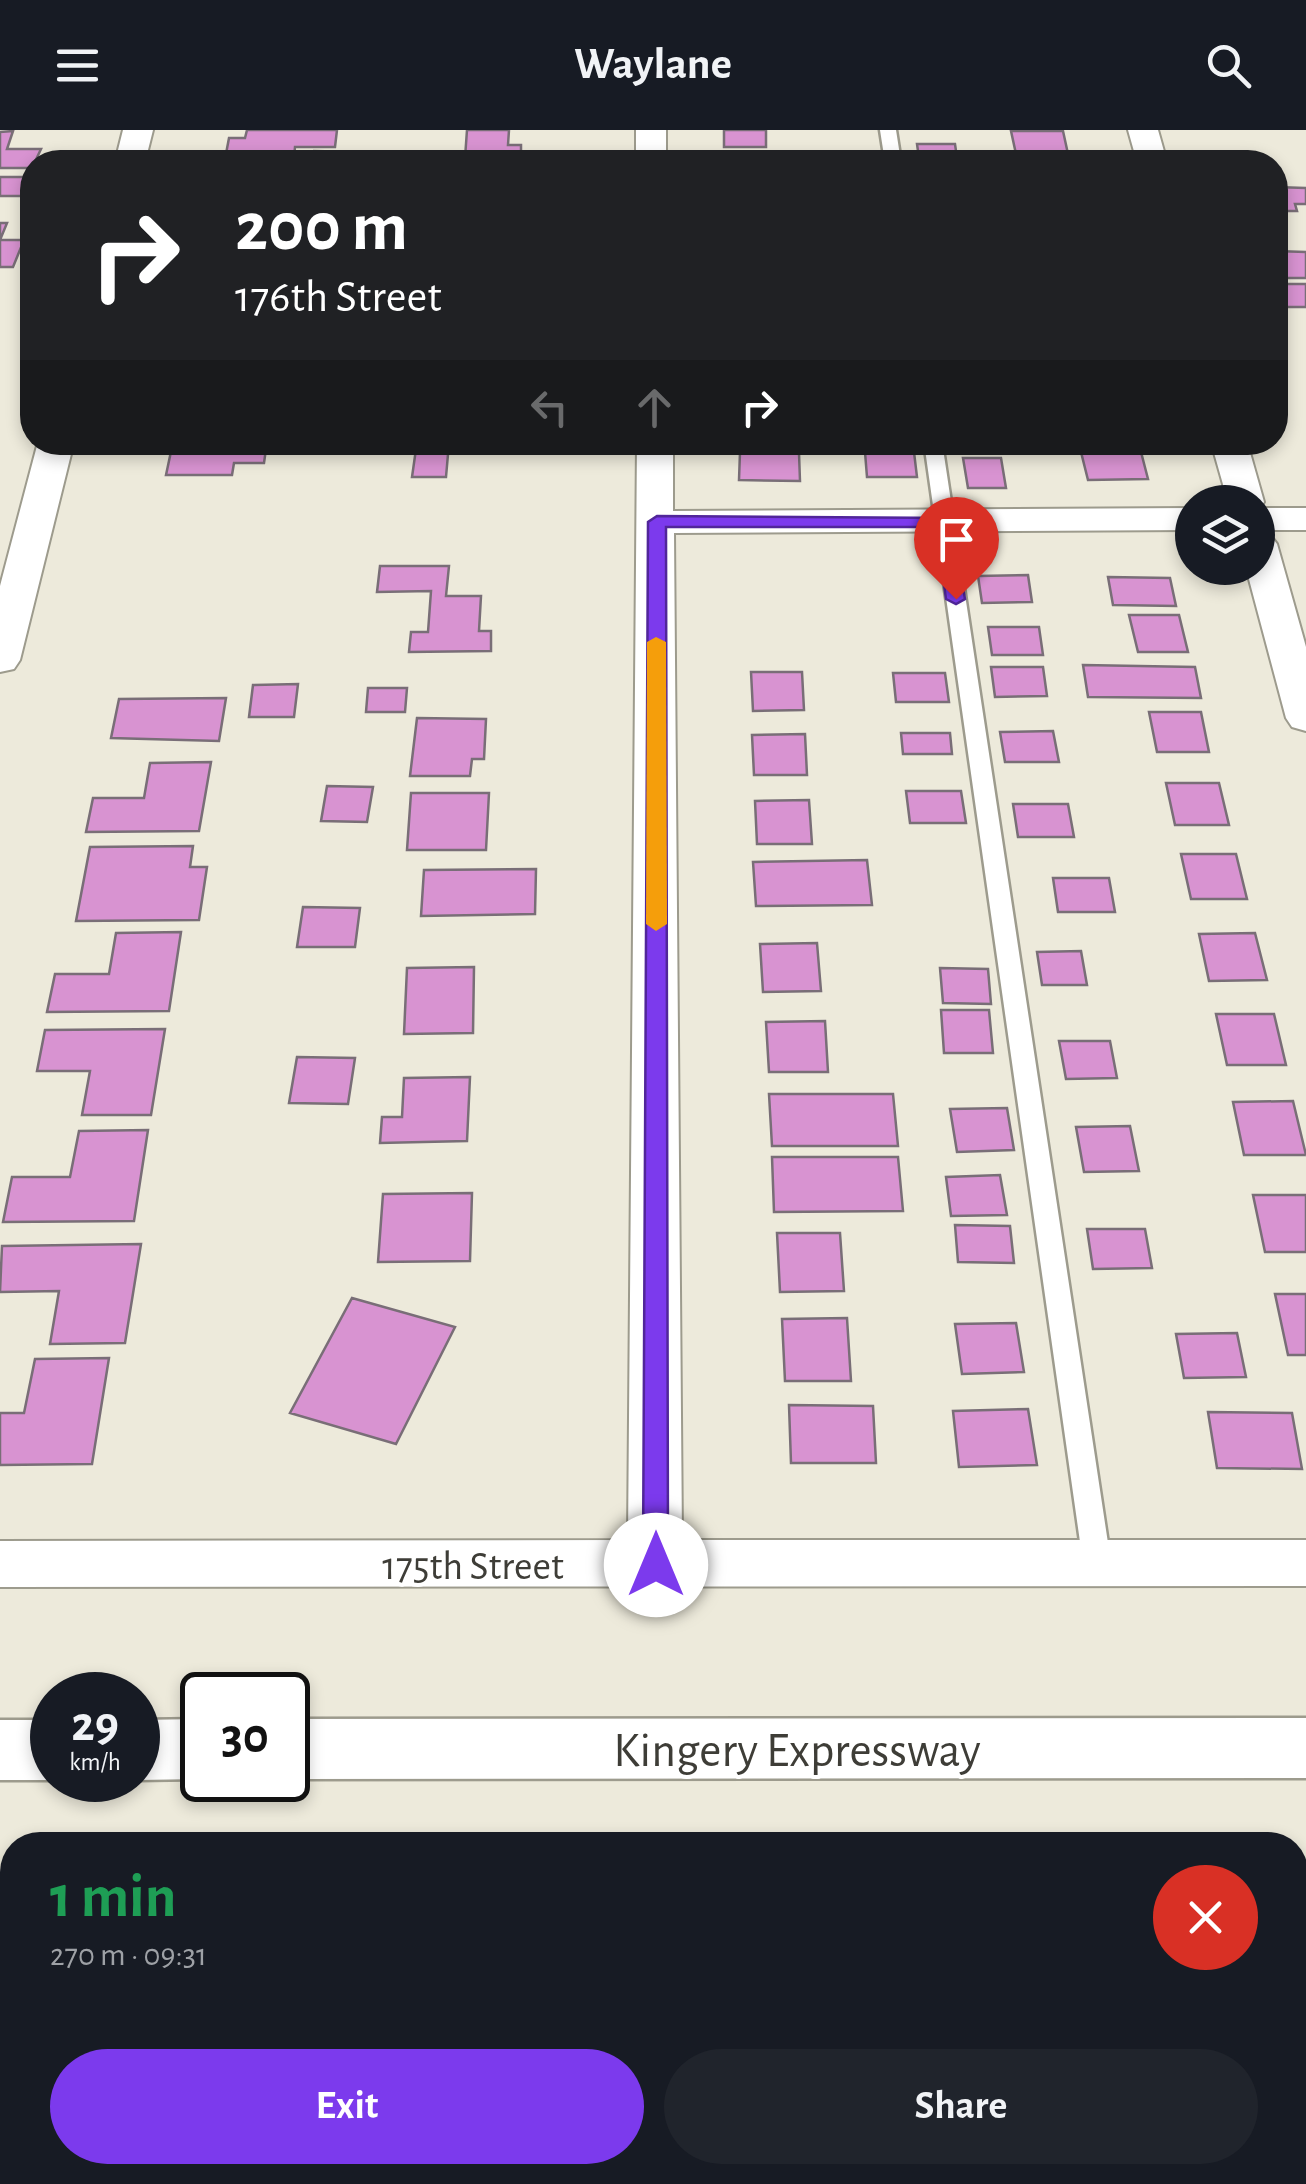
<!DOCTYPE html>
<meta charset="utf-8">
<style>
body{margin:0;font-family:"Alegreya Sans",sans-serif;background:#20242c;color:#f1f3f6;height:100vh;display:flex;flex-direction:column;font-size:38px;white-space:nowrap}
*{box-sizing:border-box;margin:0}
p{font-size:32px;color:#9ea1a6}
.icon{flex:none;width:55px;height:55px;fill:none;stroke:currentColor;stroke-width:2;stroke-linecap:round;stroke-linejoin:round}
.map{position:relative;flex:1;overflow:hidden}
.sheet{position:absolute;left:0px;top:1702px;width:1308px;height:352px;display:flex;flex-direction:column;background:#171b24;border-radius:40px 40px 0 0;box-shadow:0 5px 15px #0003}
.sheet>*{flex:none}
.guide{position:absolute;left:20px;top:20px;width:1268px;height:305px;border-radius:40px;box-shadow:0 5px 15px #0003;background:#202124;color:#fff;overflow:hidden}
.fabs{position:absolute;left:1175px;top:355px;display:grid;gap:20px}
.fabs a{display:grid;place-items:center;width:100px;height:100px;border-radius:50%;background:#171b24;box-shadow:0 5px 15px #0003;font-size:50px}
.speed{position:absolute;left:30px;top:1542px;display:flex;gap:20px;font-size:50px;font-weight:700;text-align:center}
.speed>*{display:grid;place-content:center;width:130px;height:130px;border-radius:50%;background:#171b24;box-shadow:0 5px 15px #0003;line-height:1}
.speed small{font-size:25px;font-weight:400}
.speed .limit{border:5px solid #111;border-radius:15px;background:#fff;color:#111}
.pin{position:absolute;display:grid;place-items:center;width:85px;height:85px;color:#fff;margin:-102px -42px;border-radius:50% 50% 50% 0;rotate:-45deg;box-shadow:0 0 10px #0007}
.pin .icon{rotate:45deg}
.me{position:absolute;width:110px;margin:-55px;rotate:0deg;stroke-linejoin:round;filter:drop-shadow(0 0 8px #0008)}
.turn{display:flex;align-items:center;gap:35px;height:210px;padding:0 50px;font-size:45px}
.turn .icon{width:130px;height:130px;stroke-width:2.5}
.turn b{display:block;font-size:70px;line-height:85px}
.lanes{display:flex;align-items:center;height:95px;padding:0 50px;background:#0003;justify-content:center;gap:50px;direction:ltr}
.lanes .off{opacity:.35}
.round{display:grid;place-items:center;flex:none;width:105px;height:105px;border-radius:52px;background:#20242c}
.headline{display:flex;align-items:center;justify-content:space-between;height:170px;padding:0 50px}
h1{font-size:60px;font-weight:700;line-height:75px;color:#1e9e55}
.button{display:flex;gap:20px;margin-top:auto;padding:20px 50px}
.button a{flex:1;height:115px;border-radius:60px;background:#7c3aed;color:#fff;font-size:40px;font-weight:700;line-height:115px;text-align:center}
.button a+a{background:#20242c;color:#f1f3f6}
header{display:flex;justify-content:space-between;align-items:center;height:130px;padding:0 50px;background:#171b24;font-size:45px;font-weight:700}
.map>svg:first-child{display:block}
</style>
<header><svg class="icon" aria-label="menu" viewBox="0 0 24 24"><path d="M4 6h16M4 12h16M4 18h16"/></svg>Waylane<svg class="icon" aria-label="search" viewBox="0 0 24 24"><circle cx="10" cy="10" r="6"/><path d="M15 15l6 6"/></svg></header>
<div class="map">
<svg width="1306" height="2054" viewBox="0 0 1306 2054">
<rect width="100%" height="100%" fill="#edeadb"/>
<path fill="#d893d1" stroke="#796e77" stroke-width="2.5" d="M247,0h90l-2,17h-40l-1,11 -69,1 4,-21h16z
M467,0h42l-1,15h13v12l-56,1z
M724,0h42v17h-42z
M13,1l-6,18h34l-9,19h-32v-36z
M1011,1h52l5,23h-52z
M917,14h38l2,14h-38z
M314,21l42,1 -3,10h-41z
M841,26h40l1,6h-41z
M0,47h32v19h-32z
M1275,57l31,1v16h-11l2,7h-22z
M0,93h7l-7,17h24l-11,27h-13z
M1275,121l31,1v26h-31z
M1277,154h29v23h-22z
M173,312h94l-3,21h-30l-2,12h-66z
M417,312h76l-44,1 -3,34h-34z
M740,322l59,1 1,28 -61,-1z
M865,322h49l3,25h-50z
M1081,322h60l7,27 -60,1z
M963,328h38l5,30h-38z
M380,436h69l-3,30h35l-2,35h12v20l-82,1 2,-20h17l3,-41 -54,1z
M1028,445l4,27 -50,1 -4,-27z
M1108,447l62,1 6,28 -63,-1z
M1129,485h50l9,37h-50z
M988,497h51l4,28h-51z
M1083,535l112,2 6,31 -113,-1z
M991,537h52l4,29 -52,1z
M751,542h51l2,38 -51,1z
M893,543h52l4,29h-53z
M298,554l-4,33h-45l4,-32z
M368,558h39l-2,24h-39z
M226,568l-7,43 -108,-3 8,-39z
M1149,582h52l8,40h-52z
M417,588l69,1 -2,40h-12l-2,17h-60z
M1053,601l6,31h-54l-5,-30z
M901,603h49l2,21h-49z
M805,604l2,41h-53l-2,-40z
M211,632l-12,69 -113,1 7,-34h51l6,-35z
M1166,653h53l10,42h-54z
M327,656l46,1 -6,35 -46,-1z
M906,661h55l5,32h-56z
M411,663h78l-3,57h-79z
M809,670l3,44h-55l-2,-43z
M1013,674h55l6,33h-56z
M193,716l-3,21h17l-8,53 -123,1 14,-74z
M1181,724h55l11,45h-56z
M867,730l5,45 -116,1 -3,-44z
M536,739l-1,45 -114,2 3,-46z
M1053,748h56l6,34h-57z
M303,777l57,1 -5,39h-58z
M181,802l-12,79 -122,1 8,-38h54l7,-41z
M1255,803l12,47 -58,1 -10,-47z
M817,813l4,48 -58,1 -3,-48z
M1081,821l6,34h-45l-5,-33z
M474,837l-1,66 -69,1 3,-66z
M940,838l48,1 3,35 -48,-1z
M941,880h48l4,43h-49z
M1216,884h58l12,51h-59z
M825,891l3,51h-59l-3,-50z
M165,899l-14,86h-69l8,-44h-53l8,-41z
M1059,911h51l7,37 -51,1z
M297,927l58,1 -7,46 -59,-1z
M470,947l-3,64 -87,2 2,-26h20l2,-39z
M769,964h124l5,52h-126z
M1293,971l13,54h-62l-11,-53z
M1007,978l7,42 -57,2 -7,-43z
M1130,996l9,45 -55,1 -8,-45z
M148,1000l-14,91 -131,1 9,-45h58l9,-46z
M772,1027h126l5,54 -129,1z
M1000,1045l7,40 -56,1 -5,-39z
M472,1063l-2,68 -92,1 5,-68z
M1253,1065h53v57h-41z
M955,1095l55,1 4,37 -56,-1z
M1087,1099h58l7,39 -59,1z
M777,1103h63l4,58 -64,1z
M141,1114l-16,99 -75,1 9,-53 -59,1 2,-46z
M1275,1164h31v61h-18z
M352,1168l103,29 -59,117 -106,-31z
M847,1188l4,63h-66l-3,-62z
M1016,1193l8,49 -62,2 -7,-50z
M1237,1203l9,44 -62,1 -8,-44z
M109,1228l-17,106 -92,1v-52h24l11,-54z
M789,1275l84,1 3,57h-85z
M1028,1279l9,56 -78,2 -6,-56z
M1208,1282l84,1 10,56 -85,-1z"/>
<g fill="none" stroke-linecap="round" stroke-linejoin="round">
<defs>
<path id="lane" d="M880,0h16l5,32h-16z
M924,312h18l169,1121 -4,9 -10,3 -10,-3 -4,-9z"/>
<path id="street" d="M123,0h30l-8,32h-30z
M636,0h30v32h-30z
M1128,0h30l9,32h-30z
M38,312h36l-54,218 -6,9 -14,3v-86z
M637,312h36v69l519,-3v22l-518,3 8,1007h624v46l-1306,1v-46l628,-1z
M1211,312h36l17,60 -4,6h46v22h-48v-28h-30z
M1258,403l13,3 6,8 29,103v84l-14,-4 -6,-9 -40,-150h12z"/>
<path id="highway" d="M1306,1588v60l-1018,1v-60z
M202,1589v60l-64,1v-60z
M0,1590h52v60h-52z
M1295,1831h11v70h-11z
M0,1833l12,1v69h-12z"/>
</defs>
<use href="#lane" stroke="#9d9b8d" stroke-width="5"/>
<use href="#street" stroke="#9d9b8d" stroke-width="4"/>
<use href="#highway" stroke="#9d9b8d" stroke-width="5"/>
<use href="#lane" fill="#fff" fill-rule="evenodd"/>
<use href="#street" fill="#fff" fill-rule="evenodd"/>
<use href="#highway" fill="#fff" fill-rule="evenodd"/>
</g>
<path fill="#7c3aed" stroke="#51269a" stroke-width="2.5" d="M657,386l294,2 14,81 -9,5 -10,-5 -10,-72h-270l2,1038 -3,8 -9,3 -10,-3 -3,-8 5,-1043z"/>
<path fill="#f59e0b" d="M656,507l10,5 1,282 -11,7 -10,-7 1,-282z"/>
<g text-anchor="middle" stroke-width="8" stroke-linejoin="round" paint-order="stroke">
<g font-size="40" fill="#3e3d37" stroke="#fff">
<text x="473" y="1449">175th Street</text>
</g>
<g font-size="48" fill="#3e3d37" stroke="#fff">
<text x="797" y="1636">Kingery Expressway</text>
</g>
</g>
</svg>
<div class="fabs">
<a><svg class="icon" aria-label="layers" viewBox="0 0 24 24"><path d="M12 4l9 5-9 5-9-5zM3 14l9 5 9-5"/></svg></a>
</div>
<div class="speed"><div>29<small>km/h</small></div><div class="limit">30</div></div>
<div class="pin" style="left:956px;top:469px;background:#d93025"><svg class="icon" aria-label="arrive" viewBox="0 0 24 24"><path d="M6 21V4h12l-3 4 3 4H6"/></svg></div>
<svg class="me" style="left:656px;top:1435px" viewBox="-20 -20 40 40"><circle r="19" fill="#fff"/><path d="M0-13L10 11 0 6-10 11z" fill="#7c3aed"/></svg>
<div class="guide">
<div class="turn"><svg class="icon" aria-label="right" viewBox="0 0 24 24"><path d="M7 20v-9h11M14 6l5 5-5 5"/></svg><div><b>200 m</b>176th Street</div></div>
<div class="lanes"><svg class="icon off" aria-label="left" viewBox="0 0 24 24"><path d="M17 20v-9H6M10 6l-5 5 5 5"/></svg><svg class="icon off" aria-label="ahead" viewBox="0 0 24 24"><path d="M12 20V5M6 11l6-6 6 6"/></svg><svg class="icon" aria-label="right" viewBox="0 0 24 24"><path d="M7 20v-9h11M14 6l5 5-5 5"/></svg></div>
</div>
<section class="sheet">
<div class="headline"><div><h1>1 min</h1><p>270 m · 09:31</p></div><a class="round" style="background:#d93025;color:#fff"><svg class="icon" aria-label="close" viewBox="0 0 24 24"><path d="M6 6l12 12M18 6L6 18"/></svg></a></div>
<div class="button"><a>Exit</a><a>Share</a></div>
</section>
</div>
